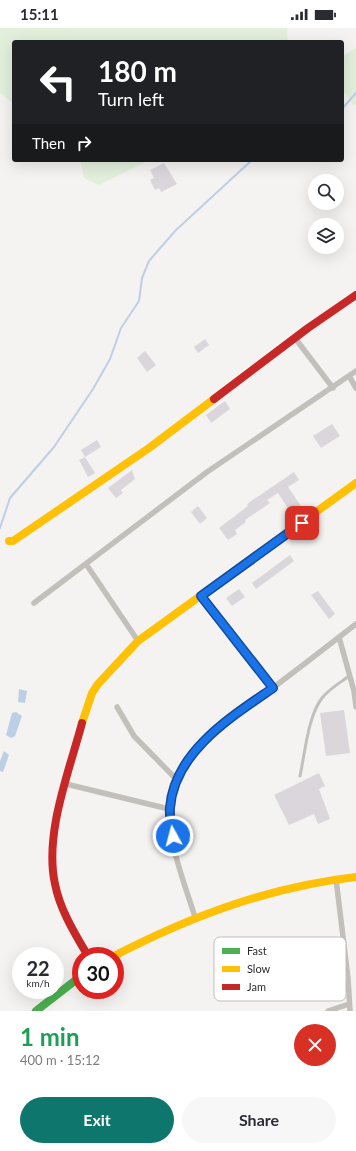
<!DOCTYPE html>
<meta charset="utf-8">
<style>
body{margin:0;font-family:Lato,sans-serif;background:#f7f7f7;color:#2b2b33;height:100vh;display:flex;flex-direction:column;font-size:15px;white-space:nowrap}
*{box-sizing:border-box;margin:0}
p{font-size:13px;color:#7c7c81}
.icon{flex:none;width:22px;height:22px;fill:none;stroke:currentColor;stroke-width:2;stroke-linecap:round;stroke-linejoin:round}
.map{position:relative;height:983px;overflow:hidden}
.details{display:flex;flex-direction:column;background:#fff;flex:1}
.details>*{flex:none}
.hud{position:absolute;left:12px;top:12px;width:332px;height:122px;border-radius:4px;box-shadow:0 4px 16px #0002;background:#202124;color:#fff;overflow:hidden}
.buttons{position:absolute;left:308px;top:146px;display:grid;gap:8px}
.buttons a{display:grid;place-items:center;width:36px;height:36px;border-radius:50%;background:#fff;box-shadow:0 4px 16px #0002;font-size:20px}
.speed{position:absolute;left:12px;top:919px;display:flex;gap:8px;font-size:20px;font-weight:700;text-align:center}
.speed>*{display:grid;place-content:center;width:52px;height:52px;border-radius:50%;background:#fff;box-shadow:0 4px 16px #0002;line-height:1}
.speed small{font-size:10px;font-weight:400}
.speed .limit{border:6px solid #d22;background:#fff;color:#111}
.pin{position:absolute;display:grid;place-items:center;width:34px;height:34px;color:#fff;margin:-17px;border-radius:8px;box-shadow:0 2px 6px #0006}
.me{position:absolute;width:44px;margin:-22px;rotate:353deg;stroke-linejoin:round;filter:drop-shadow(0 0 3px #0008)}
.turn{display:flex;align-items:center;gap:14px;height:84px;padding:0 20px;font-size:18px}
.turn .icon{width:52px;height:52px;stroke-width:2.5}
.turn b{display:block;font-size:28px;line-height:34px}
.then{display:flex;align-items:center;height:38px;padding:0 20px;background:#0003;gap:8px;font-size:15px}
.round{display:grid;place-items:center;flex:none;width:42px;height:42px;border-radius:21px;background:#f7f7f7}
.overview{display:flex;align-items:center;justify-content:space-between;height:68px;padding:0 20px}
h1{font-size:24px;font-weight:700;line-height:30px;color:#1e9e55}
.action{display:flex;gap:8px;margin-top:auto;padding:8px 20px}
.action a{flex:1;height:46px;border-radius:24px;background:#0f766e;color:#fff;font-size:16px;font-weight:700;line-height:46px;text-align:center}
.action a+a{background:#f7f7f7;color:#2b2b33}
.status{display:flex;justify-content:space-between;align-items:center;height:28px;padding:0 20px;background:#fff;direction:ltr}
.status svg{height:11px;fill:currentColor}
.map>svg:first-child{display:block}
</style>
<div class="status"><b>15:11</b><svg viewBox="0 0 49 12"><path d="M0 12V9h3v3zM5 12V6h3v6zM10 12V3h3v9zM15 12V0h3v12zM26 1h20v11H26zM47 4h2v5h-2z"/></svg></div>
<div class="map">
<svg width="356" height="983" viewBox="0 0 356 983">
<rect width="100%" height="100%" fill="#f5f3f1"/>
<path fill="#e2efdb" d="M0,0h287l1,14h-274v62l-14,-11z
M356,20v56l-2,2 -12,-18v-32z
M80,132h70l-51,25 -15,-7z"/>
<path fill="#bdcfe5" d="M19,661l8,2 -2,12 -7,-1z
M16,684l6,4 -7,20 -4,2 -5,-3 6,-22z
M4,723l5,4 -6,17 -3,-1v-10z"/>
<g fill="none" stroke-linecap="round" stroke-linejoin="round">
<path stroke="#bdcfe5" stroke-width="2" d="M342,81l14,-16
M0,500l10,-30 44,-51 39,-58 17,-30 11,-31 18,-27 3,-23 7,-17 26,-30 77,-71"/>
</g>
<path fill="#dad6dc" d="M164,135l13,21 -16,8 -2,-4 -4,2 -5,-10 4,-2 -4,-8z
M205,311l4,6 -11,8 -4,-6z
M145,323l11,14 -9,7 -10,-14z
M225,373l5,8 -19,14 -5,-8z
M332,396l8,12 -19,12 -8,-12z
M97,412l4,7 -16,10 -4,-7z
M85,429l10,16 -7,4 -9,-17z
M132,442l3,9 -14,11 2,3 -7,5 -8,-10z
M294,444l5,8 -11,7 13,19 -10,7 -13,-20 -11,7 3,3 -25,17 1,2 -11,8 2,4 -9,6 -9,-12 29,-22 -1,-2z
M198,478l9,12 -7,6 -9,-12z
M290,527l4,6 -38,28 -4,-6z
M239,561l6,8 -13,9 -6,-8z
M318,563l17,23 -6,5 -18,-24z
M344,682l6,43 -24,3 -6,-43z
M319,745l6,13 -6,3 11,30 -12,5 -4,-10 -25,11 -15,-30z"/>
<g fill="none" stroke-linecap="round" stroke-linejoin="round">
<path stroke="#c3bfba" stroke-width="3" d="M300,748c5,-23 8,-60 22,-78 8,-10 18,-15 27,-22"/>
<path stroke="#c3bfba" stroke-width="5.5" d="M295,310l38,50
M349,348l7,12
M86,536l52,77
M201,568l72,92
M34,575l173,-131 149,-101
M339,609l15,54 2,16
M117,679l17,29 43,44
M66,756l103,25
M336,851l12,99 2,33
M195,889c-10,-32 -27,-75 -26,-108 3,-59 64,-92 105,-122 28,-21 55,-42 82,-63
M328,983l21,-7"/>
<path stroke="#4caf50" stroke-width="8" d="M36,983l45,-35"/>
<path stroke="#ffc107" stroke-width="8" d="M9,513h4l136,-93 65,-49
M82,695l10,-30 6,-9 40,-43 218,-158
M114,928c77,-40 155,-69 242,-79"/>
<path stroke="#c62828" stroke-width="8" d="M214,371l94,-71 48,-33
M82,695c-13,49 -38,111 -27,161 5,26 20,50 33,72"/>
</g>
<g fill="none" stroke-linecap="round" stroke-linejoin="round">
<defs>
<path id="route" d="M173,808c-1,-9 -4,-19 -3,-28 4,-56 61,-91 103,-120l-72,-92 101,-73"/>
</defs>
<use href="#route" stroke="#114b97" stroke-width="10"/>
<use href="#route" stroke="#1a73e8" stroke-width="7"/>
</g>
<rect x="214" y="909" width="132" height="64" rx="6" fill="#fff" stroke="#c0bfbf" stroke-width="1"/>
<rect x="222" y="920" width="18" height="6" fill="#4caf50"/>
<rect x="222" y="938" width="18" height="6" fill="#ffc107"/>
<rect x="222" y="956" width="18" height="6" fill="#c62828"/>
<g font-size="11" fill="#2d2b2a">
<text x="247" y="927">Fast</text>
<text x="247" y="945">Slow</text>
<text x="247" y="963">Jam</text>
</g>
</svg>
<div class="buttons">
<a><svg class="icon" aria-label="search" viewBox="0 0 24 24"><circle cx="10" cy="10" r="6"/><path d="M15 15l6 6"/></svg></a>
<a><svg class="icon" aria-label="layers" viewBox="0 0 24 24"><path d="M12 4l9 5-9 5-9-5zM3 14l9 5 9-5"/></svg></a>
</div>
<div class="speed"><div>22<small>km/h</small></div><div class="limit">30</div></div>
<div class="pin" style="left:302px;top:495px;background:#d93025"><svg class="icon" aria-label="arrive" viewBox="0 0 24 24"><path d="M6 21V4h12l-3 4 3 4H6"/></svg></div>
<svg class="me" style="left:173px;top:808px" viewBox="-20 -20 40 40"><circle r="17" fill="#1a73e8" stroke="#fff" stroke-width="3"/><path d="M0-11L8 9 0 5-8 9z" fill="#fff"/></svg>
<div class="hud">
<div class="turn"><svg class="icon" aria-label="left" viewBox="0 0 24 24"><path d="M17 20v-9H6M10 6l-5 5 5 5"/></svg><div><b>180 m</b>Turn left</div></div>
<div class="then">Then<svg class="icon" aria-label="right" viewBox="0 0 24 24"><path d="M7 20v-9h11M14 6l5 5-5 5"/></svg></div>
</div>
</div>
<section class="details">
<div class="overview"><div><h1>1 min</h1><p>400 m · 15:12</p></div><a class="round" style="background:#d93025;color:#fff"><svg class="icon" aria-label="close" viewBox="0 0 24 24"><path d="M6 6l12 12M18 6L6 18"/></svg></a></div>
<div class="action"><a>Exit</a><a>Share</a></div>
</section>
